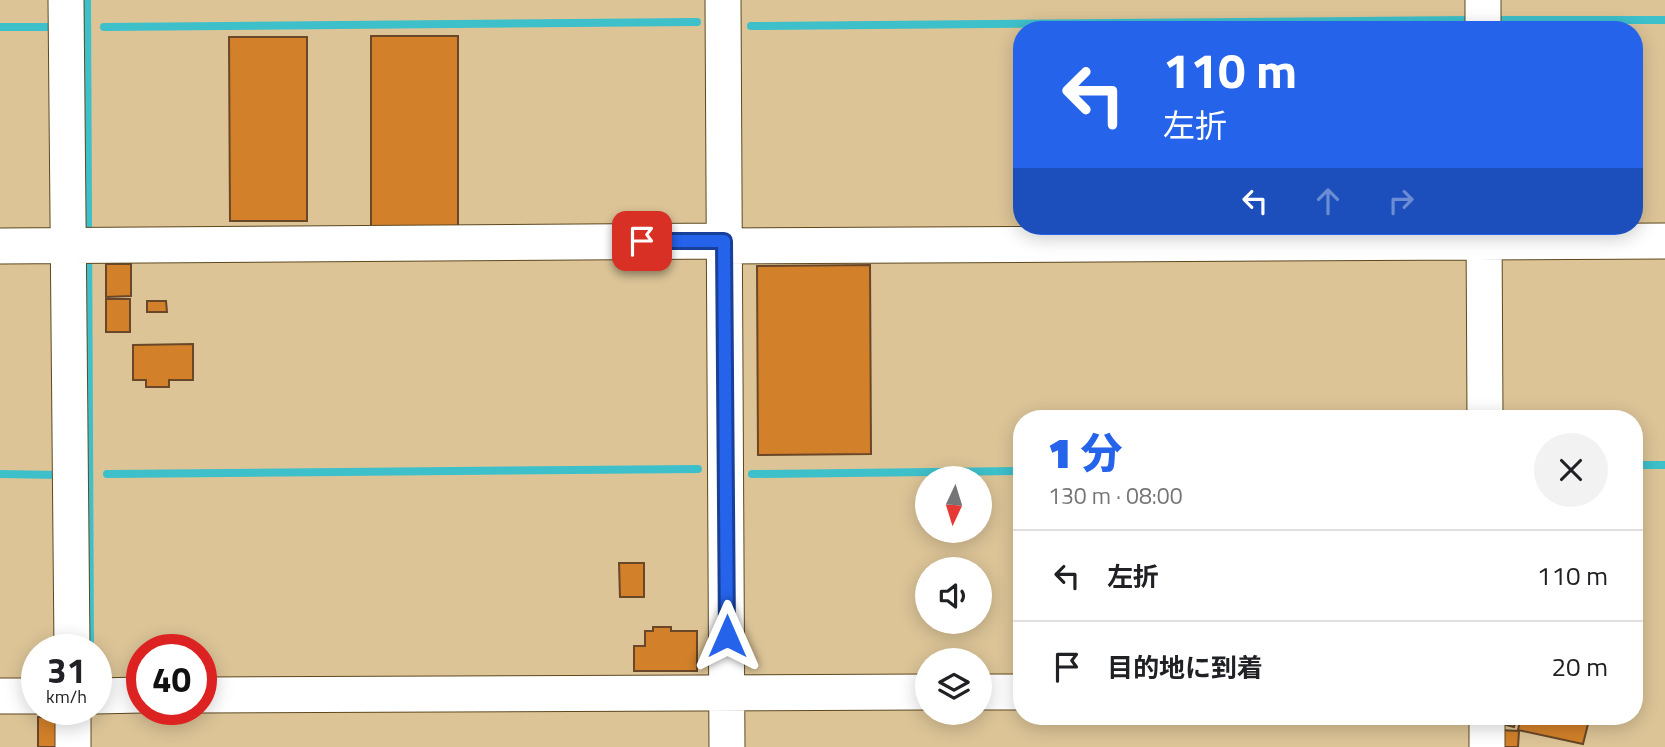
<!DOCTYPE html>
<html lang="ja">
<meta charset="utf-8">
<style>
body{margin:0;font-family:"Titillium Web","Noto Sans JP",sans-serif;background:#f2f2f2;color:#202124;height:100vh;display:flex;flex-direction:column;font-size:26px;white-space:nowrap}
*{box-sizing:border-box;margin:0}
p{font-size:23px;color:#757577}
.icon{flex:none;width:38px;height:38px;fill:none;stroke:currentColor;stroke-width:2;stroke-linecap:round;stroke-linejoin:round}
.map{position:relative;flex:1;overflow:hidden}
.side{position:absolute;left:1013px;top:410px;width:630px;height:315px;display:flex;flex-direction:column;background:#fff;border-radius:28px;box-shadow:0 4px 18px #0003}
.side>*{flex:none}
.hud{position:absolute;left:1013px;top:21px;width:630px;height:214px;border-radius:28px;box-shadow:0 4px 18px #0003;background:#2563eb;color:#fff;overflow:hidden}
.needle{width:46px;rotate:184deg}
.buttons{position:absolute;left:915px;top:466px;display:grid;gap:14px}
.buttons a{display:grid;place-items:center;width:77px;height:77px;border-radius:50%;background:#fff;box-shadow:0 4px 18px #0003;font-size:35px}
.speed{position:absolute;left:21px;top:634px;display:flex;gap:14px;font-size:35px;font-weight:700;text-align:center}
.speed>*{display:grid;place-content:center;width:91px;height:91px;border-radius:50%;background:#fff;box-shadow:0 4px 18px #0003;line-height:1}
.speed small{font-size:18px;font-weight:400}
.speed .limit{border:10px solid #d22;background:#fff;color:#111}
.pin{position:absolute;display:grid;place-items:center;width:60px;height:60px;color:#fff;margin:-30px;border-radius:14px;box-shadow:0 4px 10px #0006}
.me{position:absolute;width:77px;margin:-38px;rotate:0deg;stroke-linejoin:round;filter:drop-shadow(0 0 5px #0008)}
.turn{display:flex;align-items:center;gap:24px;height:147px;padding:0 35px;font-size:32px}
.turn .icon{width:91px;height:91px;stroke-width:2.5}
.turn b{display:block;font-size:49px;line-height:60px}
.lanes{display:flex;align-items:center;height:66px;padding:0 35px;background:#0003;justify-content:center;gap:35px;direction:ltr}
.lanes .off{opacity:.35}
.round{display:grid;place-items:center;flex:none;width:74px;height:74px;border-radius:37px;background:#f2f2f2}
.headline{display:flex;align-items:center;justify-content:space-between;height:119px;padding:0 35px}
h1{font-size:42px;font-weight:800;line-height:52px;color:#2563eb}
ul{padding:0;list-style:none}
li{display:flex;align-items:center;gap:21px;height:91px;padding:0 35px;border-top:2px solid #e0e0e0}
li div{flex:1}
li b{display:block;font-size:26px}
li em{font-style:normal}
.map>svg:first-child{display:block}
</style>
<div class="map">
<svg width="1665" height="747" viewBox="0 0 1665 747">
<rect width="100%" height="100%" fill="#dcc497"/>
<path fill="#3dc0ca" d="M77,0h14l3,649h-13z"/>
<g fill="none" stroke-linecap="round" stroke-linejoin="round">
<path stroke="#3dc0ca" stroke-width="8" d="M1497,20h168
M751,26l719,-6
M0,27h57
M104,27l593,-5
M1634,465h31
M0,474l60,1
M107,474l591,-5
M752,474l270,-3"/>
</g>
<path fill="#d28029" stroke="#694728" stroke-width="2" d="M371,36h87v190h-87z
M229,37h78v184h-77z
M106,264h25v32l-25,1z
M870,265l1,189 -113,1 -1,-189z
M106,299h24v33h-24z
M147,301h19l1,11h-20z
M193,344v36h-24v7h-23v-7h-13v-35z
M619,563h25v34h-24z
M653,627h18v4h26v40h-63v-25h11v-15h8z
M1499,716h18l-3,11 -16,-4z
M1521,716l8,1 61,-1 -7,28 -65,-14z
M38,717h26v30h-26z
M1499,730l20,1 -1,16h-19z"/>
<g fill="none" stroke-linecap="round" stroke-linejoin="round">
<defs>
<path id="minor" d="M66,0l6,649
M723,0l4,747
M1483,0v30
M1484,226l1,192
M0,246l724,-5
M724,246l941,-5
M980,692h42
M201,695l727,-3
M0,696h37
M96,696l46,-1
M73,709v38
M1487,747v-31"/>
</defs>
<use href="#minor" stroke="#5e491f" stroke-width="37"/>
<use href="#minor" stroke="#fff" stroke-width="35"/>
</g>
<g fill="none" stroke-linecap="round" stroke-linejoin="round">
<defs>
<path id="route" d="M642,241h82l3,395"/>
</defs>
<use href="#route" stroke="#184099" stroke-width="18"/>
<use href="#route" stroke="#2563eb" stroke-width="12"/>
</g>
</svg>
<div class="buttons">
<a><svg class="needle" viewBox="-14 -14 28 28"><path d="M0-13l5 13h-10z" fill="#e53935"/><path d="M0 13l5-13h-10z" fill="#757577"/></svg></a>
<a><svg class="icon" aria-label="sound" viewBox="0 0 24 24"><path d="M4 9h4l5-4v14l-5-4H4zM17 9q2 3 0 6"/></svg></a>
<a><svg class="icon" aria-label="layers" viewBox="0 0 24 24"><path d="M12 4l9 5-9 5-9-5zM3 14l9 5 9-5"/></svg></a>
</div>
<div class="speed"><div>31<small>km/h</small></div><div class="limit">40</div></div>
<div class="pin" style="left:642px;top:241px;background:#d93025"><svg class="icon" aria-label="arrive" viewBox="0 0 24 24"><path d="M6 21V4h12l-3 4 3 4H6"/></svg></div>
<svg class="me" style="left:727px;top:636px" viewBox="-20 -20 40 40"><path d="M0-17L14 15 0 8-14 15z" fill="#2563eb" stroke="#fff" stroke-width="4"/></svg>
<div class="hud">
<div class="turn"><svg class="icon" aria-label="left" viewBox="0 0 24 24"><path d="M17 20v-9H6M10 6l-5 5 5 5"/></svg><div><b>110 m</b>左折</div></div>
<div class="lanes"><svg class="icon" aria-label="left" viewBox="0 0 24 24"><path d="M17 20v-9H6M10 6l-5 5 5 5"/></svg><svg class="icon off" aria-label="ahead" viewBox="0 0 24 24"><path d="M12 20V5M6 11l6-6 6 6"/></svg><svg class="icon off" aria-label="right" viewBox="0 0 24 24"><path d="M7 20v-9h11M14 6l5 5-5 5"/></svg></div>
</div>
<section class="side">
<div class="headline"><div><h1>1 分</h1><p>130 m · 08:00</p></div><a class="round"><svg class="icon" aria-label="close" viewBox="0 0 24 24"><path d="M6 6l12 12M18 6L6 18"/></svg></a></div>
<ul>
<li><svg class="icon" aria-label="left" viewBox="0 0 24 24"><path d="M17 20v-9H6M10 6l-5 5 5 5"/></svg><div><b>左折</b></div><em>110 m</em></li>
<li><svg class="icon" aria-label="arrive" viewBox="0 0 24 24"><path d="M6 21V4h12l-3 4 3 4H6"/></svg><div><b>目的地に到着</b></div><em>20 m</em></li>
</ul>
</section>
</div>
